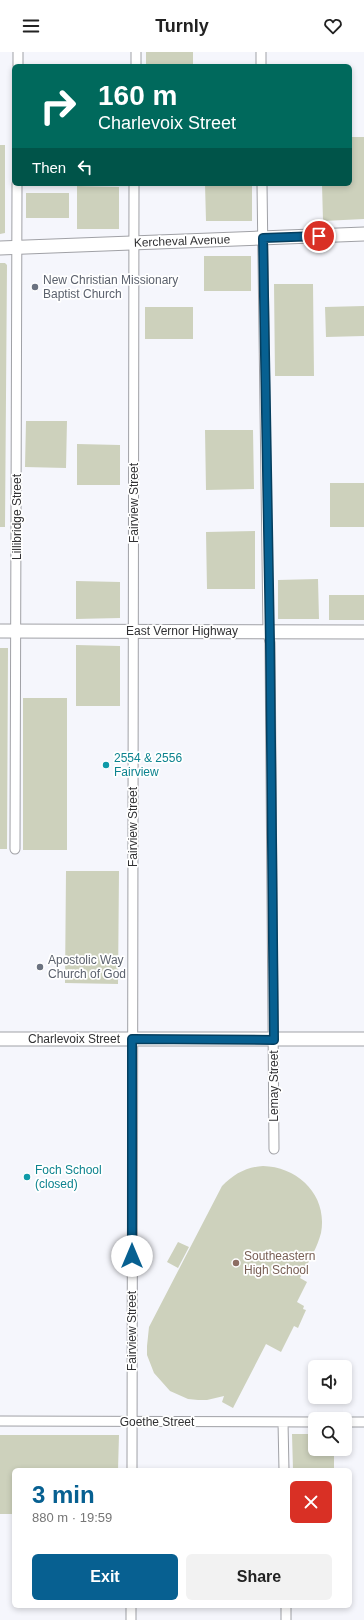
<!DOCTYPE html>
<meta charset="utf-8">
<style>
body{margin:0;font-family:Arial,sans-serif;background:#f2f2f2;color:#222;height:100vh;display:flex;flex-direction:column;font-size:15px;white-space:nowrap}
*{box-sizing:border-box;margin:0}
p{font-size:13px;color:#767676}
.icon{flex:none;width:22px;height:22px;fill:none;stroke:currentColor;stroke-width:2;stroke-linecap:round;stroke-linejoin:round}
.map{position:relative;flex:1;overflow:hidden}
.panel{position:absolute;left:12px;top:1416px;width:340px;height:140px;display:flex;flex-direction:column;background:#fff;border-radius:6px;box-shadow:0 2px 6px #0003}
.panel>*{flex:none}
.hud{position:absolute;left:12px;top:12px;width:340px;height:122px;border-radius:6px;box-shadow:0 2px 6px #0003;background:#00695c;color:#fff;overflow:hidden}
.tools{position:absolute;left:308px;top:1308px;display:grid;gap:8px}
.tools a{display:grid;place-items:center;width:44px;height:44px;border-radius:6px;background:#fff;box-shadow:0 2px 6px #0003;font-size:20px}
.pin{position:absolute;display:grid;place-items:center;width:34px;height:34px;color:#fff;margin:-17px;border:2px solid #fff;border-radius:50%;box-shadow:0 1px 4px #0007}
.me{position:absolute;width:44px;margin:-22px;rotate:0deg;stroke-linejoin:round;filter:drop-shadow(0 0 3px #0008)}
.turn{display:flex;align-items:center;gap:14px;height:84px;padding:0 20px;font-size:18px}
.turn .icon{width:52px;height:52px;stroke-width:2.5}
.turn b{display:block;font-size:28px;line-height:34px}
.then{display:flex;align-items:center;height:38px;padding:0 20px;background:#0003;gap:8px;font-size:15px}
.round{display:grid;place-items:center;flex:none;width:42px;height:42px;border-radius:6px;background:#f2f2f2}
.overview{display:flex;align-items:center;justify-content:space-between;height:68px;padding:0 20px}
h1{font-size:24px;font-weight:700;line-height:30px;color:#076091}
.cta{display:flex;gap:8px;margin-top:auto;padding:8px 20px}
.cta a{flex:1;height:46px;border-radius:6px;background:#076091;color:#fff;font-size:16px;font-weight:700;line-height:46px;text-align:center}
.cta a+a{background:#f2f2f2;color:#222}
header{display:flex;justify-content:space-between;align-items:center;height:52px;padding:0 20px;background:#fff;font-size:18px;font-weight:700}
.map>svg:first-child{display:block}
</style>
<header><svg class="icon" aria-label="menu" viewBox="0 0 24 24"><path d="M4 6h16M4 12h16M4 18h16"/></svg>Turnly<svg class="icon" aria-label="heart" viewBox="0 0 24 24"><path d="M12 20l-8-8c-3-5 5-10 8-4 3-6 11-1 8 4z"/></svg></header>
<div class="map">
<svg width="364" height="1568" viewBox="0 0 364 1568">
<rect width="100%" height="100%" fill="#f5f6fc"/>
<path fill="#cdd1bc" d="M146,0h47v14h-47z
M350,85h14v82l-41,2 -1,-37h28z
M0,93h5v88l-5,1z
M205,132h47v37h-46z
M77,134l42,1v42h-42z
M26,141h43v25h-43z
M204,204h47v35h-47z
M0,211h5l2,2 -2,262h-5z
M274,232h39l1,92h-39z
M364,254v30l-38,1 -1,-30z
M145,255h48v32h-48z
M26,369h41l-1,47 -41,-1z
M205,378h48l1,59 -48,1z
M77,392l43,1v40h-43z
M330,431h34v44h-34z
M255,479v58h-48l-1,-57z
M318,527l1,40h-41v-39z
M76,529l44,1v36l-44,1z
M329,543h35v25h-35z
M76,593l44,1v60h-44z
M0,596h8l-1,201h-7z
M23,646h44v152h-44z
M66,819h53l-1,113 -53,-1z
M263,1114c36,1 65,30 58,67 -4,16 -14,31 -21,45l7,4 -10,20 7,4 -1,3 3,1 -8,18 -4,-2 -13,26 -15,-8 -33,64 -11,-6 2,-6 -17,4h-9l-10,-1 -18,-8 -16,-18 -7,-18v-9l2,-19 73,-141c12,-12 24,-19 41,-20z
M178,1190l11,5 -11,21 -11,-6z
M292,1382h23v15h19v21h-41z
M0,1383h119l-1,35h-104v44h-14z"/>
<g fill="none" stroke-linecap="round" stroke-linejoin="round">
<defs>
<path id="street" d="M261,0v14
M18,14v-14
M136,14v-14
M262,132l6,447 2,12 4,506
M15,797l2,-665
M0,1369l315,1
M283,1370l1,48
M345,1370h19
M132,1418l2,-1286
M131,1554v14
M286,1554v14"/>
<path id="secondary" d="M0,196l364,-14
M0,579l364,1
M0,987h364"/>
</defs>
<use href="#street" stroke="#a0a1a6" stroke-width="11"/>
<use href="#secondary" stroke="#a0a1a6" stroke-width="15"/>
<use href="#street" stroke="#fff" stroke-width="9"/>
<use href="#secondary" stroke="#fff" stroke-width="13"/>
</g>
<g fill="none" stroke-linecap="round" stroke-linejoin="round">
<defs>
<path id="route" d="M132,1204v-217l142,1 -4,-397 -7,-405 56,-2"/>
</defs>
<use href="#route" stroke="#053e5e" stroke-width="10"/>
<use href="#route" stroke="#076091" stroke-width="7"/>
</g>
<g fill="#6b7280" stroke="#fff" stroke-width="1.5">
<circle cx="35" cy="235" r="4"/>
<circle cx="40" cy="915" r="4"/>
</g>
<g fill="#0f9aa8" stroke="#fff" stroke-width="1.5">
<circle cx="106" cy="713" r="4"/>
<circle cx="27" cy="1125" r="4"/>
</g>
<circle fill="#8d6e63" stroke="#fff" stroke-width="1.5" cx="236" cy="1211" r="4"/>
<g text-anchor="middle" stroke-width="3.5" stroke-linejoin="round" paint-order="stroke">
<g font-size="12" fill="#313133" stroke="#fff">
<text transform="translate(182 189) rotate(-2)" y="4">Kercheval Avenue</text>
<text transform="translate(134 451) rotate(-90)" y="4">Fairview Street</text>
<text transform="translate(17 465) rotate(-90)" y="4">Lillibridge Street</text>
<text x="182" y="583">East Vernor Highway</text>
<text transform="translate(133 775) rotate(-90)" y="4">Fairview Street</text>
<text x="74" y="991">Charlevoix Street</text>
<text transform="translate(274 1034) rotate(-90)" y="4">Lemay Street</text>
<text transform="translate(132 1279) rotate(-90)" y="4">Fairview Street</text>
<text x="157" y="1374">Goethe Street</text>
</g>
<g font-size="12" fill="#5b616d" stroke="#fff" text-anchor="start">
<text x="43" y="232">New Christian Missionary<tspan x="43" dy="14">Baptist Church</tspan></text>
<text x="48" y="912">Apostolic Way<tspan x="48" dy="14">Church of God</tspan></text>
</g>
<g font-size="12" fill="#0d838f" stroke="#fff" text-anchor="start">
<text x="114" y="710">2554 &amp; 2556<tspan x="114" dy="14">Fairview</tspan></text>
<text x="35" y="1122">Foch School<tspan x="35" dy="14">(closed)</tspan></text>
</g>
<g font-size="12" fill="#785e54" stroke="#fff" text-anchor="start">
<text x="244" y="1208">Southeastern<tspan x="244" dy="14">High School</tspan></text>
</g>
</g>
</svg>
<div class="tools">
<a><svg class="icon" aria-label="sound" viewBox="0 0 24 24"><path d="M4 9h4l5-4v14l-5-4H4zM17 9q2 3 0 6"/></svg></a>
<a><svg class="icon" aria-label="search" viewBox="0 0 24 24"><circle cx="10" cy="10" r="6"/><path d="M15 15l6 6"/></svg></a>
</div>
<div class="pin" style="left:319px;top:184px;background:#d93025"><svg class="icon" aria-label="arrive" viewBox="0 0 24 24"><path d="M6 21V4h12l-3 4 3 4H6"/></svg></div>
<svg class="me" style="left:132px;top:1204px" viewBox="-20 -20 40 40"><circle r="19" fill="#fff"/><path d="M0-13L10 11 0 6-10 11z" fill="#076091"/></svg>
<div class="hud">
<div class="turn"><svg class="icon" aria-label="right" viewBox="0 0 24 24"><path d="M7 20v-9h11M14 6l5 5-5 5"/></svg><div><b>160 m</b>Charlevoix Street</div></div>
<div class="then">Then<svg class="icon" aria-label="left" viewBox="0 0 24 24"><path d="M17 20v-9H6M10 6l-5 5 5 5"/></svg></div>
</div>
<section class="panel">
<div class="overview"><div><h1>3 min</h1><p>880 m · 19:59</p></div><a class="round" style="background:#d93025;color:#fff"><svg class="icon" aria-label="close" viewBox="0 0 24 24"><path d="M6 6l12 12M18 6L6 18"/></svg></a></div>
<div class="cta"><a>Exit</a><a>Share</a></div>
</section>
</div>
